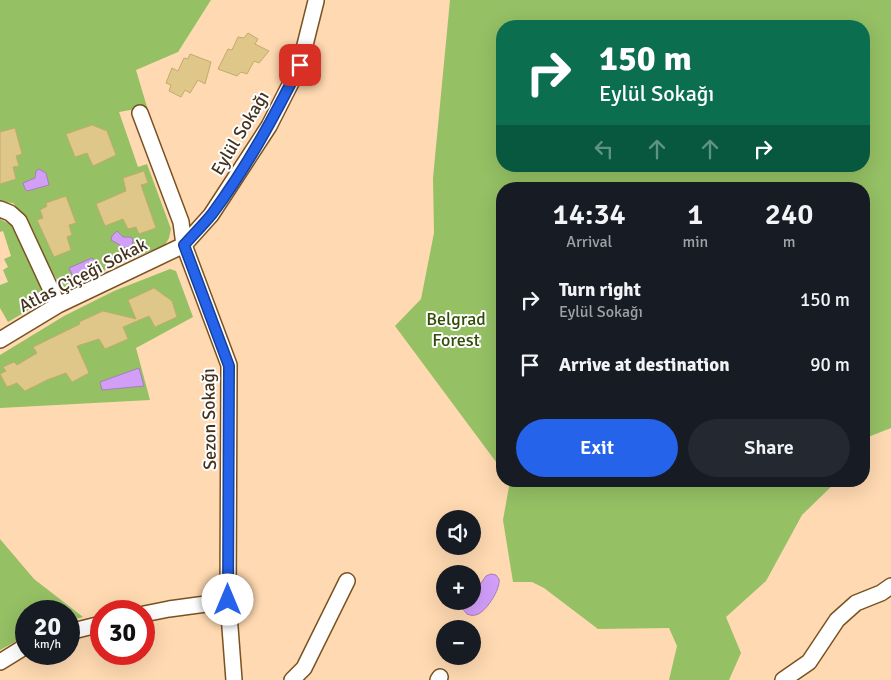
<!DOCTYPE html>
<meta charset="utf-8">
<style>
body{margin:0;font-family:Signika,sans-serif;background:#242831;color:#f1f3f6;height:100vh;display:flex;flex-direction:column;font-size:19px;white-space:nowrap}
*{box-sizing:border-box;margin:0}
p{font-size:16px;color:#9ea1a6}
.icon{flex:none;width:28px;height:28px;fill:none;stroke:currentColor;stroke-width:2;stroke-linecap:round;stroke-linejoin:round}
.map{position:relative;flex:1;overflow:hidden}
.side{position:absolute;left:496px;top:182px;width:374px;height:305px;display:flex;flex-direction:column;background:#171b24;border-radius:20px;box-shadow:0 5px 20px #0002}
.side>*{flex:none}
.banner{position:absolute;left:496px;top:20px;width:374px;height:152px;border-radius:20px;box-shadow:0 5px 20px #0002;background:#0b6e4f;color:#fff;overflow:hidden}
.controls{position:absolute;left:436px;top:510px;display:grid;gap:10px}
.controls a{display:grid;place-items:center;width:45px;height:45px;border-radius:50%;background:#171b24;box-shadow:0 5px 20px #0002;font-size:25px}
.speed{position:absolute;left:15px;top:600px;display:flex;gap:10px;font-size:25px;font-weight:700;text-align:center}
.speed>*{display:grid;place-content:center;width:65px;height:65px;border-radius:50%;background:#171b24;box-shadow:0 5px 20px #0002;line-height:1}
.speed small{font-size:12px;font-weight:400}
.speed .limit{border:8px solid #d22;background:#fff;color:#111}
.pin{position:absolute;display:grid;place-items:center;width:42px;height:42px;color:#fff;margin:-21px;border-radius:10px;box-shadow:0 2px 8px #0006}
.me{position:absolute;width:55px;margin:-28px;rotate:0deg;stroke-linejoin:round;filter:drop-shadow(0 0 4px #0008)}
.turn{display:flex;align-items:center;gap:18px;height:105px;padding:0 20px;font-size:22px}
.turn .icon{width:65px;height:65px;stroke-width:2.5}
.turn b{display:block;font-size:35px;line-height:42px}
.lanes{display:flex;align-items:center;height:48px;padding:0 20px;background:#0003;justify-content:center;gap:25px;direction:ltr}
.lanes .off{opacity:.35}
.eta{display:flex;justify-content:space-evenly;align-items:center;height:85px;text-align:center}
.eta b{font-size:30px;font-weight:600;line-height:35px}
.action{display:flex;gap:10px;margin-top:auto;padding:10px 20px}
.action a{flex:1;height:58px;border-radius:30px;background:#2563eb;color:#fff;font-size:20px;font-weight:600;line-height:58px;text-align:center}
.action a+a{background:#242831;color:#f1f3f6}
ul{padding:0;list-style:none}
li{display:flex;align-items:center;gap:15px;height:65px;padding:0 20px}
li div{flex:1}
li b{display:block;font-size:19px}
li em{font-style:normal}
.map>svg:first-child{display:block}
</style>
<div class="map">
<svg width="891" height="680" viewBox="0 0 891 680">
<rect width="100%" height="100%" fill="#fed9b1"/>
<path fill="#95c064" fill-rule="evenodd" d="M0,0h211l-33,52 -42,18 11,37 -28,5 19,55 9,-3 24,65 -2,9 -4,7 -54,22 -37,19 -10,2c-17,-17 -22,-42 -34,-63 -4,-8 -11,-15 -17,-22l-13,-1z
M450,0h441v428l-23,9 -4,6v-254h-362v281l-107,-144 26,-27 13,-66 -1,-55zM502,26h362v140h-362z
M0,219l13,7 12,21 16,40 1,15 -34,20 -8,-14v-23l8,-3 -5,-12 5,-3 -4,-8 7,-3 -8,-25 -3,1z
M170,269l6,2 17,46 -57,31 14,52 -150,8v-53l64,-39 50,-25z
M510,481h327l-35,34 -36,66 -40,36 15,36 -12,27h-60l8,-34 -8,-18 -71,1 -54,-41 -12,-6h-19l-10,-62z
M0,539l34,40 49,38 -14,4v-10h-43v25l-26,14z"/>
<path fill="#d19ef8" stroke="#a77eb7" d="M39,169l7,4 3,12 -22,6 -2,-2 -2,-6 12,-5 1,-7z
M117,231l6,6h7l3,2 -1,7 -7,2 -14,-8 1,-4z
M92,258l5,5 -1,3 1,3 -23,10 -5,-11z
M139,368l5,18 -42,4 -2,-8z
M491,574l5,1 3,4c2,10 -14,35 -24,36 -3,1 -5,0 -8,-1l-5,-6 -1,-7h11l1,-13 6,-2 7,-10z"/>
<path fill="#dfc789" stroke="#c2ab6e" d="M248,33l10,6 -3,5 14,7 -10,12 -5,-2 -7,13 -6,-2 -4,4 -19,-7 10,-20 4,1 6,-13 6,1z
M190,54l21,8 -6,22 -7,-4 -8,13 -5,-3 -4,7 -12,-6 2,-6 -5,-2 6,-15 6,3 6,-13 4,1z
M92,125l15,6 9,24 -23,11 -6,-13 -12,4 -9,-23z
M15,128l7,26 -6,2 3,10 -6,1 3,12 -16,5v-52z
M144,171l4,12 -7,2 15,43 -17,6 -3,-7 -8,2 -5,-10 -18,7 -9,-22 30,-13 -3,-13z
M66,196l10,27 -7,2 3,10 -5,2 4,13 -17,7 -17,-37 6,-2 -3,-8 7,-4 -1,-3z
M154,288l18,13 5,16 -22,10 -6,-11 -26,11 5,12 -23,10 -6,-10 -22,7 12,27 -17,9 -6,-9 -19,7 -22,11 -8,-8 -10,4 -7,-13 6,-3 -3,-4 11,-5 3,3 20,-12 -4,-6 47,-23 -1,-2 24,-11 33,8 -8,-19z"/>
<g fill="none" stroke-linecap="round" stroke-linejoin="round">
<defs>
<path id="minor" d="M140,113l41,109 3,23 45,120 -1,236 6,79
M0,209l10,4 9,8 39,84
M0,340l58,-35 126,-60 27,-30 58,-89 31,-61 16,-64
M144,614l25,-5 59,-8
M69,632l32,-8
M0,662l26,-16
M292,680l12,-12 43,-87
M438,680l2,-3
M783,680l26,-18 28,-42 19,-17 25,-10 10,-7"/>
</defs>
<use href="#minor" stroke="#7a5220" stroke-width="18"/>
<use href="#minor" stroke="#fff" stroke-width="15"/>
</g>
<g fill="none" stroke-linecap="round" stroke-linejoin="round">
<defs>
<path id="route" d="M228,600l1,-234 -45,-121c9,-10 19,-20 28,-31 35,-47 62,-97 88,-149"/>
</defs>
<use href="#route" stroke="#184099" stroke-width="12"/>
<use href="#route" stroke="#2563eb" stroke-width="9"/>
</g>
<g text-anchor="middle" stroke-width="4" stroke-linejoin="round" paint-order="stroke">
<g font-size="18" fill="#45331e" stroke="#fff">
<text transform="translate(240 133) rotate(-59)" y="6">Eylül Sokağı</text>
<text transform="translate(83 275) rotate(-27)" y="6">Atlas Çiçeği Sokak</text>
<text transform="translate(209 419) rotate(-91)" y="6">Sezon Sokağı</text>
</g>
<g font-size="18" fill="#324d05" stroke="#fff">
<text x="456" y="325">Belgrad<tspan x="456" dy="21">Forest</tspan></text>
</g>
</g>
</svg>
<div class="controls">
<a><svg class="icon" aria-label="sound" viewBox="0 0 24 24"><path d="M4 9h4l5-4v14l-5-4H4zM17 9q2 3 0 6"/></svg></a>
<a>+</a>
<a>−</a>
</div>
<div class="speed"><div>20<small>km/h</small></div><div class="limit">30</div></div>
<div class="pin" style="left:300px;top:65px;background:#d93025"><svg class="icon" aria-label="arrive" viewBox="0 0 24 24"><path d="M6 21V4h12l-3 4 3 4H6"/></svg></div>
<svg class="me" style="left:228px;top:600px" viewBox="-20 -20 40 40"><circle r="19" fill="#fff"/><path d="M0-13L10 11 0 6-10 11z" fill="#2563eb"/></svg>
<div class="banner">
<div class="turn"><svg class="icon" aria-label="right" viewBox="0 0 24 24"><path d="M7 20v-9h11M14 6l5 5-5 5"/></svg><div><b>150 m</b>Eylül Sokağı</div></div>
<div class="lanes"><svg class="icon off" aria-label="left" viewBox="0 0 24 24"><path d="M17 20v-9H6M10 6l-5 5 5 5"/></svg><svg class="icon off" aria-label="ahead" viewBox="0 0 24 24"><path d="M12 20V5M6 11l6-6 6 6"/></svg><svg class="icon off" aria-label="ahead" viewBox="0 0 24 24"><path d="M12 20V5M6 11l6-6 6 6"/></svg><svg class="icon" aria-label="right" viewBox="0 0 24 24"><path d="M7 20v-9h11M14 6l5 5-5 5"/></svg></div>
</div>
<section class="side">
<div class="eta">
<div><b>14:34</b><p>Arrival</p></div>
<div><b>1</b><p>min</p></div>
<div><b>240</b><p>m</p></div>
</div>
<ul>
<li><svg class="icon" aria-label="right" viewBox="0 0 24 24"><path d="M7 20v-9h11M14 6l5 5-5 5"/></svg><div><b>Turn right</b><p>Eylül Sokağı</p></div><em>150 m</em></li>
<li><svg class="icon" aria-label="arrive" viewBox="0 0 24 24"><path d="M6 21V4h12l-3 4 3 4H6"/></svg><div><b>Arrive at destination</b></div><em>90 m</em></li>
</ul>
<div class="action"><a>Exit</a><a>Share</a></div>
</section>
</div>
